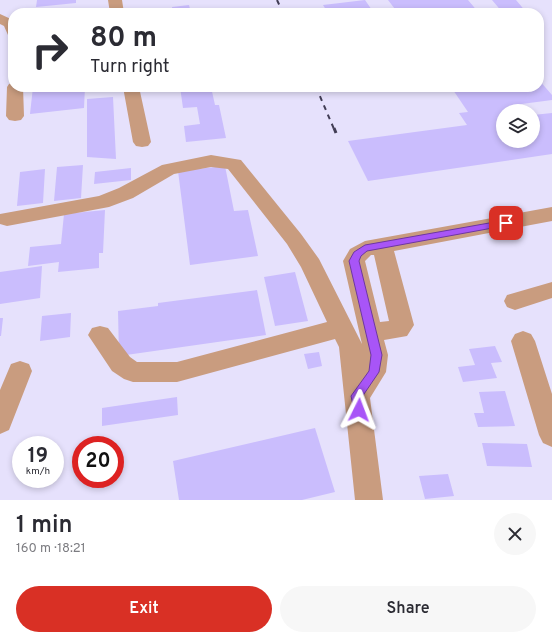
<!DOCTYPE html>
<meta charset="utf-8">
<style>
body{margin:0;font-family:Overpass,sans-serif;background:#f7f7f7;color:#2b2b33;height:100vh;display:flex;flex-direction:column;font-size:15px;white-space:nowrap}
*{box-sizing:border-box;margin:0}
p{font-size:13px;color:#7c7c81}
.icon{flex:none;width:22px;height:22px;fill:none;stroke:currentColor;stroke-width:2;stroke-linecap:round;stroke-linejoin:round}
.map{position:relative;height:500px;overflow:hidden}
.panel{display:flex;flex-direction:column;background:#fff;flex:1}
.panel>*{flex:none}
.hud{position:absolute;left:8px;top:8px;width:536px;height:84px;border-radius:16px;box-shadow:0 2px 6px #0003;background:#fff;color:#2b2b33;overflow:hidden}
.controls{position:absolute;left:496px;top:104px;display:grid;gap:8px}
.controls a{display:grid;place-items:center;width:44px;height:44px;border-radius:50%;background:#fff;box-shadow:0 2px 6px #0003;font-size:20px}
.speed{position:absolute;left:12px;top:436px;display:flex;gap:8px;font-size:20px;font-weight:700;text-align:center}
.speed>*{display:grid;place-content:center;width:52px;height:52px;border-radius:50%;background:#fff;box-shadow:0 2px 6px #0003;line-height:1}
.speed small{font-size:10px;font-weight:400}
.speed .limit{border:6px solid #d22;background:#fff;color:#111}
.pin{position:absolute;display:grid;place-items:center;width:34px;height:34px;color:#fff;margin:-17px;border-radius:8px;box-shadow:0 2px 6px #0006}
.me{position:absolute;width:44px;margin:-22px;rotate:3deg;stroke-linejoin:round;filter:drop-shadow(0 0 3px #0008)}
.turn{display:flex;align-items:center;gap:14px;height:84px;padding:0 16px;font-size:18px}
.turn .icon{width:52px;height:52px;stroke-width:2.5}
.turn b{display:block;font-size:28px;line-height:34px}
.round{display:grid;place-items:center;flex:none;width:42px;height:42px;border-radius:21px;background:#f7f7f7}
.head{display:flex;align-items:center;justify-content:space-between;height:68px;padding:0 16px}
h1{font-size:24px;font-weight:600;line-height:30px}
.primary-button{display:flex;gap:8px;margin-top:auto;padding:8px 16px}
.primary-button a{flex:1;height:46px;border-radius:24px;background:#d93025;color:#fff;font-size:16px;font-weight:600;line-height:46px;text-align:center}
.primary-button a+a{background:#f7f7f7;color:#2b2b33}
.map>svg:first-child{display:block}
</style>
<div class="map">
<svg width="552" height="500" viewBox="0 0 552 500">
<rect width="100%" height="100%" fill="#e6e1fc"/>
<path fill="#cabdfd" d="M37,0h39v3l-40,4z
M365,0l9,13h-46l-5,-8z
M388,0h80l11,13h-81z
M492,0h24l11,13h-24z
M189,5l2,8h-18l-1,-6z
M539,80l13,15v5l-38,5 4,6h-15v30h30v-26l19,-2v41l-184,27 -20,-40 119,-16 -8,-12 9,-1 -17,-25h88z
M33,87h52l-1,21 -54,6z
M180,87h31l4,18h4l7,33 -40,4 -2,-16 16,-2 -3,-17 -14,1z
M113,97l3,62 -29,-2v-58z
M83,165l-2,33 -27,3 3,-34z
M225,166l9,45 14,-1 10,46 -68,9 -12,-94z
M131,168v12l-37,4 1,-12z
M45,169l-2,34 -26,3 3,-34z
M105,210l-2,43h-4v15l-41,4 1,-10 -31,4 2,-19 31,-3 3,-30z
M42,266l-2,32 -40,6v-32z
M295,272l13,49 -33,5 -11,-49z
M257,290l9,45 -147,21 -1,-45 40,-5v-3z
M71,313l-1,24 -30,4 2,-25z
M0,318h3l-2,18h-1z
M495,346l7,16 -11,1 6,15 -34,4 -5,-15 17,-2 -6,-16z
M319,352l3,14 -14,3 -4,-15z
M505,391l10,35 -37,1 -4,-14h10l-5,-21z
M177,397l1,18 -76,11v-18z
M315,428l20,64 -33,8h-123l-6,-39z
M482,443l45,1 5,23 -45,-1z
M448,474l6,22 -29,3 -6,-23z"/>
<g fill="none" stroke-linecap="round" stroke-linejoin="round">
<path fill="#c99c7f" fill-rule="evenodd" d="M108,0h14l2,13h-14z
M0,14l13,6v16l-5,-1 -4,-9 -4,-2z
M13,83v4h10l1,29 -3,4 -6,1 -6,-1 -3,-4 1,-29 2,-3z
M123,87h16l12,55 -3,4 -6,1 -6,-1 -3,-4z
M211,155l30,5 60,74 18,25 43,85 -19,-83 7,-12 15,-8 187,-34v14l-158,30 20,74 -7,11 -23,4 4,15 -2,17 -16,26 13,102h-28l-16,-153 -4,-8 -158,43h-44l-9,-3 -12,-8 -24,-36 4,-7 8,-2 8,2 22,29 7,5h40l150,-40 -26,-55 -14,-23 -59,-75 -17,-2 -37,7 -41,24 -24,9 -102,19 -7,-2v-10l99,-18 20,-8 43,-23zM371,255h3l15,66 -9,1 -15,-61z
M552,282v16l-37,12 -8,-3 -3,-6 3,-6z
M523,331l8,3 4,7 17,53v53l-9,-4 -4,-8 -28,-94 4,-7z
M20,361l9,3 3,7 -23,59 -9,4v-44l11,-26z"/>
<path stroke="#423d55" stroke-width="2" stroke-dasharray="5 5" stroke-linecap="butt" d="M277,0l6,13
M316,87l18,42"/>
<path stroke="#423d55" stroke-width="3" stroke-dasharray="6 6" stroke-linecap="butt" d="M334,128l2,5"/>
</g>
<path fill="#a855f7" stroke="#6d37a1" d="M506,220l3,1 1,2 -1,2 -142,26 -6,5 -2,5 23,94 -3,17 -17,25 2,13 -1,4 -4,1 -4,-1 -4,-18 18,-25 2,-16 -22,-94 5,-9 11,-7z"/>
</svg>
<div class="controls">
<a><svg class="icon" aria-label="layers" viewBox="0 0 24 24"><path d="M12 4l9 5-9 5-9-5zM3 14l9 5 9-5"/></svg></a>
</div>
<div class="speed"><div>19<small>km/h</small></div><div class="limit">20</div></div>
<div class="pin" style="left:506px;top:223px;background:#d93025"><svg class="icon" aria-label="arrive" viewBox="0 0 24 24"><path d="M6 21V4h12l-3 4 3 4H6"/></svg></div>
<svg class="me" style="left:359px;top:410px" viewBox="-20 -20 40 40"><path d="M0-17L14 15 0 8-14 15z" fill="#a855f7" stroke="#fff" stroke-width="4"/></svg>
<div class="hud">
<div class="turn"><svg class="icon" aria-label="right" viewBox="0 0 24 24"><path d="M7 20v-9h11M14 6l5 5-5 5"/></svg><div><b>80 m</b>Turn right</div></div>
</div>
</div>
<section class="panel">
<div class="head"><div><h1>1 min</h1><p>160 m · 18:21</p></div><a class="round"><svg class="icon" aria-label="close" viewBox="0 0 24 24"><path d="M6 6l12 12M18 6L6 18"/></svg></a></div>
<div class="primary-button"><a>Exit</a><a>Share</a></div>
</section>
